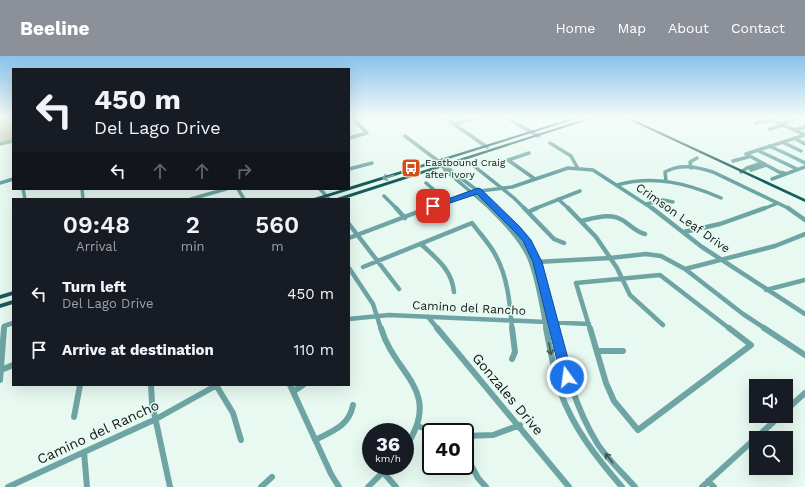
<!DOCTYPE html>
<style>
body{margin:0;font-family:"Work Sans",sans-serif;background:#20242c;color:#f1f3f6;height:100vh;display:flex;flex-direction:column;font-size:15px;white-space:nowrap}
*{box-sizing:border-box;margin:0}
p{font-size:13px;color:#9ea1a6}
.icon{flex:none;width:22px;height:22px;fill:none;stroke:currentColor;stroke-width:2;stroke-linecap:round;stroke-linejoin:round}
.map{position:relative;flex:1;overflow:hidden}
.side{position:absolute;left:12px;top:142px;width:338px;height:188px;display:flex;flex-direction:column;background:#171b24;border-radius:0px;box-shadow:0 4px 16px #0002}
.side>*{flex:none}
.guide{position:absolute;left:12px;top:12px;width:338px;height:122px;border-radius:0px;box-shadow:0 4px 16px #0002;background:#171b24;color:#f1f3f6;overflow:hidden}
.buttons{position:absolute;left:749px;top:323px;display:grid;gap:8px}
.buttons a{display:grid;place-items:center;width:44px;height:44px;border-radius:0px;background:#171b24;box-shadow:0 4px 16px #0002;font-size:20px}
.speed{position:absolute;left:362px;top:367px;display:flex;gap:8px;font-size:20px;font-weight:700;text-align:center}
.speed>*{display:grid;place-content:center;width:52px;height:52px;border-radius:50%;background:#171b24;box-shadow:0 4px 16px #0002;line-height:1}
.speed small{font-size:10px;font-weight:400}
.speed .limit{border:2px solid #111;border-radius:6px;background:#fff;color:#111}
.pin{position:absolute;display:grid;place-items:center;width:34px;height:34px;color:#fff;margin:-17px;border-radius:8px;box-shadow:0 2px 6px #0006}
.me{position:absolute;width:44px;margin:-22px;rotate:346deg;stroke-linejoin:round;filter:drop-shadow(0 0 3px #0008)}
.turn{display:flex;align-items:center;gap:14px;height:84px;padding:0 16px;font-size:18px}
.turn .icon{width:52px;height:52px;stroke-width:2.5}
.turn b{display:block;font-size:28px;line-height:34px}
.lanes{display:flex;align-items:center;height:38px;padding:0 16px;background:#0003;justify-content:center;gap:20px;direction:ltr}
.lanes .off{opacity:.35}
.eta{display:flex;justify-content:space-evenly;align-items:center;height:68px;text-align:center}
.eta b{font-size:24px;font-weight:600;line-height:28px}
ul{padding:0;list-style:none}
li{display:flex;align-items:center;gap:12px;height:56px;padding:0 16px}
li div{flex:1}
li b{display:block;font-size:15px}
li em{font-style:normal}
header{display:flex;align-items:center;gap:24px;box-sizing:border-box;height:56px;padding:0 20px;background:#8c9099;color:#fff}
header strong{font-size:19px}
nav{display:flex;gap:22px;margin-inline-start:auto;font-size:14px}
.map>svg:first-child{display:block}
</style>
<header>
<strong>Beeline</strong>
<nav><a>Home</a><a>Map</a><a>About</a><a>Contact</a></nav>
</header>
<div class="map">
<svg width="805" height="431" viewBox="0 0 805 431">
<rect width="100%" height="100%" fill="#e7f9f1"/>
<path fill="#bfc6a3" d="M13,62v22l-13,3v-24z"/>
<g fill="none" stroke-linecap="round" stroke-linejoin="round">
<path stroke="#6ea5a4" stroke-width="3.5" d="M445,62l42,29
M507,62l31,18
M768,62l37,17
M756,67l14,-3
M454,68l21,-6
M780,68l18,-6
M770,73l13,-4
M794,74l11,-3
M405,80l73,55 19,18
M349,82l18,-5 -15,-15
M794,82l11,6
M782,86l19,9
M550,87l21,13 6,11
M0,88l13,-3
M769,90l18,8
M757,94l19,9
M529,97l-21,7 27,19
M789,99l16,8
M778,104l19,9
M733,105l15,-4
M443,110l2,4 46,39
M474,110l40,32 11,11
M691,112l-1,-6 7,-4
M349,113l23,-6
M751,114l15,-5
M741,116l6,-4 15,-5
M784,117l-5,-1 -33,-18 59,-19
M772,123l33,-12
M666,125l-1,-9c15,-9 32,-5 48,0l77,37
M0,127l13,-4
M426,127l21,18
M617,129c37,-10 70,-2 104,13
M23,133l2,10
M82,133l1,10
M238,133l6,10
M320,133l9,10
M384,140l13,13
M191,143l35,-10
M558,143l11,10
M646,148l17,-4 10,2
M425,153l47,-17 40,-5 56,-19 25,2 60,39
M534,153l46,-18
M763,153l15,-6"/>
<path stroke="#6ea5a4" stroke-width="4.5" d="M396,152l9,10
M490,152c15,15 30,30 39,49 9,21 13,50 17,72
M496,152l30,32 12,22 17,67
M524,152l30,31 10,4
M568,152l28,29 21,31 13,27 33,30
M652,152l50,39 103,67
M788,152l17,12
M528,156l9,-4
M581,165c14,-3 30,-9 43,0 7,5 12,11 21,13
M349,168l50,65
M684,176l36,-8 45,-16
M349,182l79,-30
M422,189c15,14 30,25 32,47
M536,206l74,-4 36,-4 15,2 24,13 58,45 23,15
M363,211l109,-44c8,11 18,21 24,33 12,22 14,49 16,73
M349,212l24,36 8,25
M685,213l90,-23 30,-12
M766,234l39,-10
M428,261l10,12
M349,263l40,-4 200,9
M4,273v-3l9,-3
M590,273l-14,-46 84,-8 70,54"/>
<path stroke="#6ea5a4" stroke-width="6" d="M381,272c14,48 63,62 24,120
M437,272l132,159
M546,272c4,21 8,43 14,63 13,37 37,67 62,96
M555,272c10,40 20,79 42,115 10,16 26,30 38,44
M590,272l16,55 8,18 24,29 113,-85 -22,-17
M764,272l41,27
M597,295h26
M512,303l3,-7 -3,-24
M1,314l12,-5
M0,324l4,-52
M151,329l1,18 18,84
M216,329l17,28 8,27
M290,329l41,89 8,13
M294,335l9,-6
M786,354l19,-17
M74,361l6,-32
M417,370l20,6
M465,380l28,-1 27,-10
M315,384c18,-9 34,-14 38,-35
M84,396l3,35
M465,398l13,24 8,9
M383,416l13,15
M708,425l6,6
M8,431l148,-68 61,-34
M261,431l11,-10
M368,431l21,-21
M702,431l78,-71"/>
<path fill="#175c5c" fill-rule="evenodd" d="M573,62h6l-258,81h-7v-1l30,-9h5v-2z
M588,62h6l-250,81h-7v-1z
M630,62l175,81v3l-180,-84z
M13,235v4l-13,4v-4z
M13,244v4l-13,4v-4z"/>
</g>
<defs><path id="oneway-shaft" d="M-6 0H5M1.5-3L5.5 0L1.5 3" fill="none" stroke-width="1.6" stroke-linecap="round" stroke-linejoin="round"/></defs>
<use stroke="#75a39f" href="#oneway-shaft" transform="translate(388 121) rotate(163)"/>
<g stroke="#3a5655">
<use href="#oneway-shaft" transform="translate(550 293) rotate(79)"/>
<use href="#oneway-shaft" transform="translate(609 402) rotate(-129)"/>
</g>
<linearGradient id="sky" x2="0" y2="1"><stop stop-color="#89c2ea"/><stop offset="0.5" stop-color="#f4fcf9"/><stop offset="1" stop-color="#f4fcf9" stop-opacity="0"/></linearGradient>
<rect width="805" height="123" fill="url(#sky)"/>
<path fill="#1a73e8" stroke="#114b97" d="M478,132l3,1 39,38 11,13 11,22 31,115 -2,3 -4,2 -4,-2 -2,-3 -28,-115 -10,-21 -9,-10 -37,-37 -42,14 -2,1 -4,-3z"/>
<defs>
<symbol id="bus-square" viewBox="-11 -11 22 22"><rect x="-9" y="-9" width="18" height="18" rx="4" fill="#d44d16" stroke="#e7f9f1"/><path d="M-5-6H5V4H4V6H2V4H-2V6H-4V4H-5ZM-3.5-4V0h7V-4ZM-3.5 1.2v1.5H-2V1.2ZM2 1.2v1.5H3.5V1.2Z" fill="#fff"/></symbol>
</defs>
<g fill-rule="evenodd">
<use href="#bus-square" x="400" y="101" width="22" height="22"/>
</g>
<g text-anchor="middle" stroke-width="3" stroke-linejoin="round" paint-order="stroke">
<g font-size="10" fill="#101614" stroke="#e7f9f1" text-anchor="start">
<text x="425" y="110">Eastbound Craig<tspan x="425" dy="12">after Ivory</tspan></text>
</g>
<g font-size="12" fill="#101614" stroke="#e7f9f1">
<text transform="translate(683 162) rotate(35)" y="4">Crimson Leaf Drive</text>
<text transform="translate(469 252) rotate(3)" y="4">Camino del Rancho</text>
</g>
<g font-size="14" fill="#101614" stroke="#e7f9f1">
<text transform="translate(508 338) rotate(50)" y="5">Gonzales Drive</text>
<text transform="translate(98 376) rotate(-25)" y="5">Camino del Rancho</text>
</g>
</g>
</svg>
<div class="buttons">
<a><svg class="icon" aria-label="sound" viewBox="0 0 24 24"><path d="M4 9h4l5-4v14l-5-4H4zM17 9q2 3 0 6"/></svg></a>
<a><svg class="icon" aria-label="search" viewBox="0 0 24 24"><circle cx="10" cy="10" r="6"/><path d="M15 15l6 6"/></svg></a>
</div>
<div class="speed"><div>36<small>km/h</small></div><div class="limit">40</div></div>
<div class="pin" style="left:433px;top:150px;background:#d93025"><svg class="icon" aria-label="arrive" viewBox="0 0 24 24"><path d="M6 21V4h12l-3 4 3 4H6"/></svg></div>
<svg class="me" style="left:567px;top:321px" viewBox="-20 -20 40 40"><circle r="17" fill="#1a73e8" stroke="#fff" stroke-width="3"/><path d="M0-11L8 9 0 5-8 9z" fill="#fff"/></svg>
<div class="guide">
<div class="turn"><svg class="icon" aria-label="left" viewBox="0 0 24 24"><path d="M17 20v-9H6M10 6l-5 5 5 5"/></svg><div><b>450 m</b>Del Lago Drive</div></div>
<div class="lanes"><svg class="icon" aria-label="left" viewBox="0 0 24 24"><path d="M17 20v-9H6M10 6l-5 5 5 5"/></svg><svg class="icon off" aria-label="ahead" viewBox="0 0 24 24"><path d="M12 20V5M6 11l6-6 6 6"/></svg><svg class="icon off" aria-label="ahead" viewBox="0 0 24 24"><path d="M12 20V5M6 11l6-6 6 6"/></svg><svg class="icon off" aria-label="right" viewBox="0 0 24 24"><path d="M7 20v-9h11M14 6l5 5-5 5"/></svg></div>
</div>
<section class="side">
<div class="eta">
<div><b>09:48</b><p>Arrival</p></div>
<div><b>2</b><p>min</p></div>
<div><b>560</b><p>m</p></div>
</div>
<ul>
<li><svg class="icon" aria-label="left" viewBox="0 0 24 24"><path d="M17 20v-9H6M10 6l-5 5 5 5"/></svg><div><b>Turn left</b><p>Del Lago Drive</p></div><em>450 m</em></li>
<li><svg class="icon" aria-label="arrive" viewBox="0 0 24 24"><path d="M6 21V4h12l-3 4 3 4H6"/></svg><div><b>Arrive at destination</b></div><em>110 m</em></li>
</ul>
</section>
</div>
